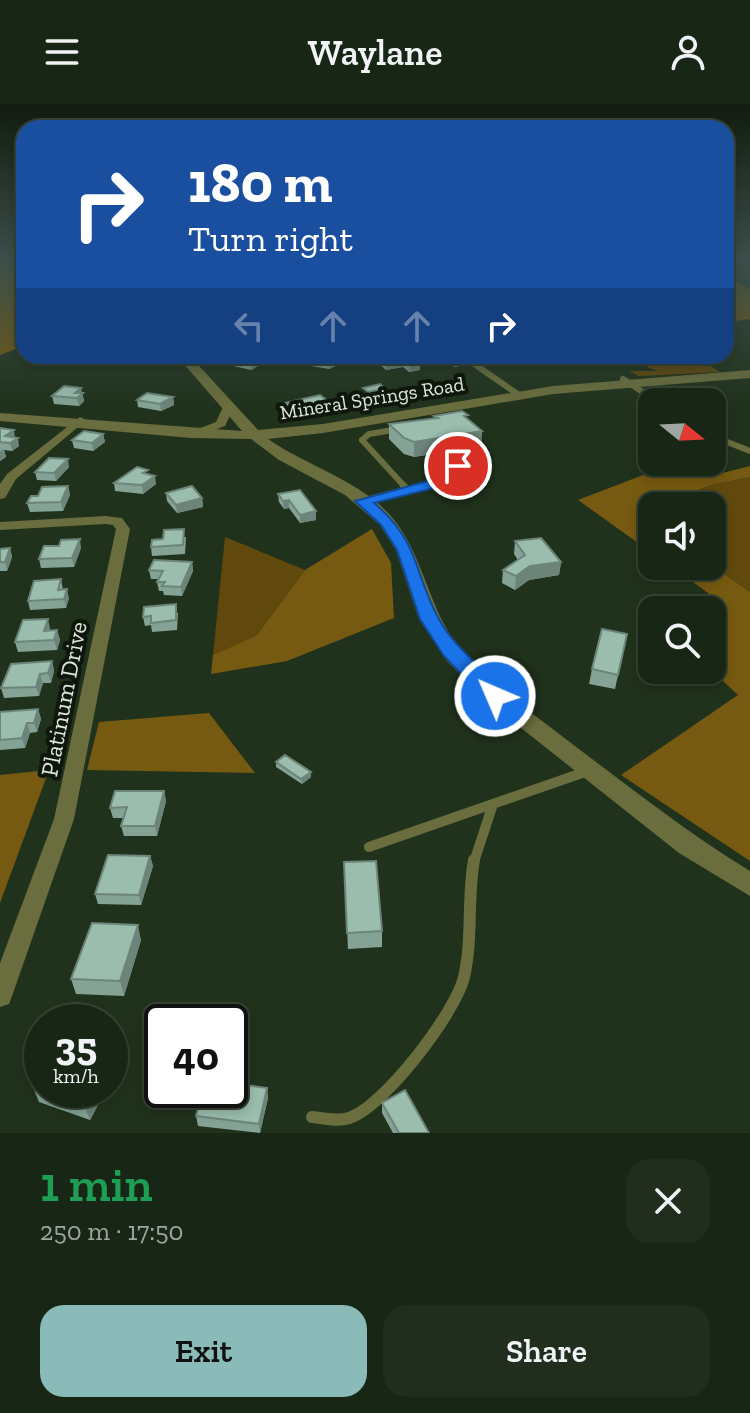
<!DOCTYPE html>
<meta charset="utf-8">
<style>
body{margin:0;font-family:"Zilla Slab",serif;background:#212e1e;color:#f1f3f6;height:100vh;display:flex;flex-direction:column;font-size:30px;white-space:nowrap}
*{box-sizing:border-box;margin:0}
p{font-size:26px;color:#9fa5a0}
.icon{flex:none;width:44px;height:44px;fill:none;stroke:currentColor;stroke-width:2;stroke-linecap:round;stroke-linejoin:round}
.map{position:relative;height:1029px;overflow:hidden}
.side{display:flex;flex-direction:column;background:#182615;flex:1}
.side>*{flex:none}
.guide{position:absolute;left:16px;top:16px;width:718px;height:244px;border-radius:24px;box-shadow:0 4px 12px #0003,0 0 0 2px #364334;background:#1a4fa0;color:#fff;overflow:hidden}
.needle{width:52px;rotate:108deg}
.buttons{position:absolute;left:638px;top:284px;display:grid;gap:16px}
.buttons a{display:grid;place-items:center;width:88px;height:88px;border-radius:16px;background:#182615;box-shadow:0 4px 12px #0003,0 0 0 2px #364334;font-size:40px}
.speed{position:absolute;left:24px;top:900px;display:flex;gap:16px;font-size:40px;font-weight:700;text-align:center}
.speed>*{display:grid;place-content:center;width:104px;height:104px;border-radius:50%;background:#182615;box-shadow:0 4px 12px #0003,0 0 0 2px #364334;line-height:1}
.speed small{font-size:20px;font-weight:400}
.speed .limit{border:4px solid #111;border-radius:12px;background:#fff;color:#111}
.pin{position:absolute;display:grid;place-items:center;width:68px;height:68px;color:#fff;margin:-34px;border:4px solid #fff;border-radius:50%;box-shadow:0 2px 8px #0007}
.me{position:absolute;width:88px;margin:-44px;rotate:315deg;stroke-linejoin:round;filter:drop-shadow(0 0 6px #0008)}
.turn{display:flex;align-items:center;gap:28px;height:168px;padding:0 40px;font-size:36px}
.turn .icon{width:104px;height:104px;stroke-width:2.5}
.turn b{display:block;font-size:56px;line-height:68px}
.lanes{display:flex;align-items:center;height:76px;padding:0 40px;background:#0003;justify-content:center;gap:40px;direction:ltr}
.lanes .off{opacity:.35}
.round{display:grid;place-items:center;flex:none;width:84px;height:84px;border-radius:24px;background:#212e1e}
.summary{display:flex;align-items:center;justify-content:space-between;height:136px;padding:0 40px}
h1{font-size:48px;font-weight:600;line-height:60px;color:#1e9e55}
.primary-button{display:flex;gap:16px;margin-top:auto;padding:16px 40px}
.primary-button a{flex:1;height:92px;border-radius:24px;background:#8bbbb9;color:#111;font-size:32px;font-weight:600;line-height:92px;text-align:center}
.primary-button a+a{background:#212e1e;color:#f1f3f6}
header{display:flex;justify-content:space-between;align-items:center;height:104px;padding:0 40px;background:#182615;font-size:36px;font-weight:600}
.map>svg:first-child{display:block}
</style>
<header><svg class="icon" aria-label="menu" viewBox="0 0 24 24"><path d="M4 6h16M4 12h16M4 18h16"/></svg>Waylane<svg class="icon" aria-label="person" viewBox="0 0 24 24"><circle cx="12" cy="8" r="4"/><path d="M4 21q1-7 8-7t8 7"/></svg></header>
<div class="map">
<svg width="750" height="1029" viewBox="0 0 750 1029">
<rect width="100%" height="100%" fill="#20321c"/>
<path fill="#61490d" d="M623,252h72l25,16 -81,4 -10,-5h28z
M750,373v115l-38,-27v-59h-55l58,-22z
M225,433l80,33 -48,65 -44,20z"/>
<path fill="#775a11" d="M0,158h24v84l-24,9z
M726,174l24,11v30l-24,3z
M677,358h14l20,14 39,-10v11l-35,7 -63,22v47l-74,-53z
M372,425l19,34 3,55 -107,43 -76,13 2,-19 44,-20 48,-65z
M712,461l38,27v269l-129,-86 117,-80 -27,-25 1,-60h-45l45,-14 -41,-30z
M209,609l46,60 -168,-3 12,-48z
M49,666l-49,133v-128z"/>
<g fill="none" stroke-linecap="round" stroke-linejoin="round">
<path stroke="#6a6d3d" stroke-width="4" d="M462,252l8,5"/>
<path stroke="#6a6d3d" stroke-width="6" d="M467,255l52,36
M623,275l35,23
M393,326l-24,4 -7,6 43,47
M712,332l38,15
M418,383c16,-3 34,-4 40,-21l-5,-9"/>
<path stroke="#6a6d3d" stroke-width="7" d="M403,381l5,6
M363,397l64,-16"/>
<path stroke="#6a6d3d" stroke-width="10" d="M369,743l219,-76
M474,758l19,-58"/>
<path stroke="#6a6d3d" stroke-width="12" d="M312,1013c12,1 26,5 37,1 35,-11 107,-106 115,-141 9,-39 3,-79 10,-117"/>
<path fill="#6a6d3d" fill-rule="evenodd" d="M224,301l10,2 -9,19 -27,10h-8v-4l26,-10z
M80,313l6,3 -2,2 -68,57 -11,19 -5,1v-15l7,-10z
M105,412l17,2 8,11 -56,290 -62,177 -3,8 -9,3v-44l54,-144 62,-290 -3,-4 -8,-1 -105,6v-8z"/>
<path fill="#6a6d3d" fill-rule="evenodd" d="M177,252h13l68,74 65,-6 230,-38 197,-16v8l-197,16 -230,39 -55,6c40,28 97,43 127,82 30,39 34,90 66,129 29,36 70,62 106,90 60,45 119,92 183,131v25l-71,-43 -192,-152 -40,-40 -28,-42 -23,-69 -16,-25 -35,-30 -66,-35 -28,-21 -60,-1 -191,-17v-8l242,18z"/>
</g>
<path fill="#84a396" d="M265,252v6l-14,8 -22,-5 -1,-7z
M376,252h32l12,14 -11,2 -6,-5 -17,3 -10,-9z
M419,252h41l4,2v7l-10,2 -9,-6 -17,3 -9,-7z
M305,254l37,5 -13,6 -24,-4z
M82,289l2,8 -5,5 -25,-2 -2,-8z
M173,293l1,8 -13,6 -23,-4 -1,-7z
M285,299l43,5 -35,9 -7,-6z
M434,312l33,2 15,13 -1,15 -67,11 -10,-3 -15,-15v-15l45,-5z
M0,324l15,9 4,9 -7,5 -8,-1 2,7 -6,4z
M103,330l2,8 -12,9 -19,-3 -2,-8z
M69,363l-13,14 -19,-1 -2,-8z
M148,370l8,10 -13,10 -28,-3 -1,-8z
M68,382l2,9 -7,16 -33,1 -3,-9 11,-7z
M166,389l36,5 1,9 -26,6 -10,-12z
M278,390l38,17v9l-16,3 -11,-15 -5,1 -5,-7z
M186,433l-1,17 -33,2 -1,-9 12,-8z
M515,437l46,21 -2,13 -30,5 -14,10 -13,-7 1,-13 15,-10 -4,-6z
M10,444l2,9 -5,14h-7v-22z
M81,444l-7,19 -33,1 -2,-9z
M192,458l1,9 -11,25 -18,-1 -1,-4h-4l-2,-9 1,-3h-7l-2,-9z
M61,475l2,11 6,8 -3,10 -36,2 -2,-9z
M178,509l-1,17 -25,2 -1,-7 -6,1 -2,-9z
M50,524v3l7,-1 3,10 -3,10 -39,2 -3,-10z
M627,530l-12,55 -26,-5 3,-15z
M52,557l2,10 -3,12h-8l-4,13 -35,2 -3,-10z
M38,605l3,10 -4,13 -7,1 -5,15 -25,2v-38z
M276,658l35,10v5l-9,7 -26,-17z
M164,687l2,10 -9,35h-33l-3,-10 3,-8h-11l-3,-10z
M150,752l3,10 -12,39 -43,-1 -3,-10z
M344,758l38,69v16l-34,2z
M141,836l-17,56 -48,-2 -5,-15z
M33,983l9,3h64l-16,30 -51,-18z
M267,984l1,10 -8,35 -62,-7 -2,-10z
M382,999l47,30h-36l-11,-20z"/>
<path fill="#6c847a" d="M265,252v6l-14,8 -1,-7z
M342,252v7l-13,6v-7z
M435,252h10v5l-17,3v-7z
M464,254v7l-10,2v-7z
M403,256v7l-17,3v-7z
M420,259v7l-11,2v-7z
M81,284l3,13 -5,5 -4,-13z
M385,285v3l-17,4v-4z
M173,293l1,8 -13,6 -1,-7z
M328,297v7l-35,9v-8z
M14,326l1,8 -8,6 -2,-8z
M482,327l-1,15 -67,11v-15z
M103,330l2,8 -12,9 -1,-8z
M18,334l1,8 -7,5 -2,-8z
M4,345l2,8 -6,4v-10z
M68,355l1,8 -13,14 -2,-8z
M155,372l1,8 -13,10 -1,-9z
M68,382l2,9 -7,16 -2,-9z
M202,394l1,9 -26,6 -1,-8z
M289,396v8l-5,1 -1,-8z
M316,407v9l-16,3v-8z
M80,435l1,9 -7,19 -2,-9z
M10,444l2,9 -5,14 -2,-9z
M192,458l1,9 -11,25 -1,-9z
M561,458l-2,13 -30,5 -14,10 1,-14 14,-10z
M67,485l2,9 -3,10 -2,-9z
M48,515l2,9 -3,12 -3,-9z
M57,526l3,10 -3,10 -3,-10z
M52,557l2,10 -3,12 -3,-10z
M40,570l3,9 -4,13 -3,-9z
M38,605l3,10 -4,13 -3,-9z
M27,619l3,10 -5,15 -3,-10z
M311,668v5l-9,7 -1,-5z
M164,687l2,10 -9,35 -2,-10z
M150,752l3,10 -12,39 -2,-10z
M138,821l3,15 -17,56 -4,-15z
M115,947l5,15 -10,17v-23z
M267,984l1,10 -8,35 -1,-9z
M93,986h13l-16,30 -6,-15z"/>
<path fill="#9abdae" stroke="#6c847a" stroke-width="2" d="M232,252h32l-14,7 -22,-5z
M309,252h33l-13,6 -24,-4z
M378,252h30l12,7 -11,2 -6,-5 -17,3z
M448,252h12l4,2 -10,2z
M380,280l5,5 -17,3 -5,-4z
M64,282l17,2 -6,5h8l-6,5 -25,-2z
M147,289l26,4 -13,7 -23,-4z
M320,291l8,6 -35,8 -8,-6z
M462,307l6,4 -4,1 18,15 -68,11 -10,-4 -15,-14 49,-6 -4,-2z
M0,324l14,2 -9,6 13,2 -8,5 -10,-1z
M84,327l19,3 -11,9 -20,-3z
M49,354l19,1 -14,14 -19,-1z
M137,363l11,3 -5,3 12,3 -13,9 -28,-2z
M68,382l-7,16 -34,1 4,-7h7l4,-9z
M192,382l10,12 -26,7 -10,-12z
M300,386l16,21 -16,4 -11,-15 -6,1 -5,-7z
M184,425l-1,16 -32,2 1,-7 11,-1 1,-9z
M541,434l20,24 -31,4 -14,10 -13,-6 22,-15 -10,-14z
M80,435l-8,19 -33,1 5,-13h15l2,-6z
M10,444l-5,14h-5v-13z
M154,456l38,2 -11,25 -19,-1 3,-4h-8l6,-11 -14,-1z
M61,475l-3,11 9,-1 -3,10 -36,2 6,-20z
M176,500v16l-25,3v-7l-8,1 1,-10z
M48,515l-4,12 13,-1 -3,10 -39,2 8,-22z
M602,525l25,5 -9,41 -26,-6z
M52,557l-4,12 -8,1 -4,13 -35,1 10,-24z
M38,605l-4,14h-7l-5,15 -22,2v-28z
M285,651l26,17 -10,7 -25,-17z
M115,687h49l-9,35h-34l6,-19 -17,1z
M108,751l42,1 -11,39 -44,-1z
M376,757l6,70 -35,2 -3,-71z
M92,819l46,2 -18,56 -49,-2z
M110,945l5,2 -5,9z
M42,968v18l-9,-3z
M230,979l37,5 -8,36 -63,-8 7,-26h27z
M42,986h51l-9,15z
M405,986l24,43h-30l-17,-30z"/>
<linearGradient id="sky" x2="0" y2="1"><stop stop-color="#121c0f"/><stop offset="0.52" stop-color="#3c4f4b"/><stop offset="1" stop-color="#3c4f4b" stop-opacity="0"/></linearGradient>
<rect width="750" height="303" fill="url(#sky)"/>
<path fill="#1a73e8" stroke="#114b97" stroke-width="2" d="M453,359l12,3 -5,11 -10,7 -76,19c48,41 39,71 66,118 17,30 46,48 65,75l-10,7 -8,-2 -43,-45 -24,-37 -23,-69 -16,-25 -26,-24 84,-23z"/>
<g text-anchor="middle" stroke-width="8" stroke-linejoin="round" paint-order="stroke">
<g font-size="20" fill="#dee9db" stroke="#0f170d">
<text transform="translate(372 294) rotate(-9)" y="7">Mineral Springs Road</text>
</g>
<g font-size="24" fill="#dee9db" stroke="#0f170d">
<text transform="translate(64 595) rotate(-79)" y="8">Platinum Drive</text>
</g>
</g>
</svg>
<div class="buttons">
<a><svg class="needle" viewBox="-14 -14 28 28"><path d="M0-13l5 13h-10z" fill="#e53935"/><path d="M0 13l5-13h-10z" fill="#9fa5a0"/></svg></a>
<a><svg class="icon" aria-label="sound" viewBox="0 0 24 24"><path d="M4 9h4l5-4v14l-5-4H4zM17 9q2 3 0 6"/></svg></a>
<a><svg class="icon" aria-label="search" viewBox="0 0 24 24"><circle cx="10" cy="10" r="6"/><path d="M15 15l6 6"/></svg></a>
</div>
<div class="speed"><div>35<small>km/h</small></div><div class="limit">40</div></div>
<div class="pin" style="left:458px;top:362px;background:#d93025"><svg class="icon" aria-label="arrive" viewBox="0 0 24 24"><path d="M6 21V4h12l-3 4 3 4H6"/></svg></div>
<svg class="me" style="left:495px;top:592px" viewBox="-20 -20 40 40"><circle r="17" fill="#1a73e8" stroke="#fff" stroke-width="3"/><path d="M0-11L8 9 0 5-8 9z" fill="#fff"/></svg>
<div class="guide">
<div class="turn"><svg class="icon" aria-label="right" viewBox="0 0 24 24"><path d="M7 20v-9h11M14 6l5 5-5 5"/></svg><div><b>180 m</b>Turn right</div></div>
<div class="lanes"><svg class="icon off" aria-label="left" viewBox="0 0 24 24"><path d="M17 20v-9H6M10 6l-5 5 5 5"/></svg><svg class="icon off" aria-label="ahead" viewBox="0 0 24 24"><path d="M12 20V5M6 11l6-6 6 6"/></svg><svg class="icon off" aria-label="ahead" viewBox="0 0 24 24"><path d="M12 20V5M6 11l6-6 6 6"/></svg><svg class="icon" aria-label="right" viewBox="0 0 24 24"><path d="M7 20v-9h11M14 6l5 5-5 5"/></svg></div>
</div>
</div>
<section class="side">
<div class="summary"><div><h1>1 min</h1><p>250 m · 17:50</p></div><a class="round"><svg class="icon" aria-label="close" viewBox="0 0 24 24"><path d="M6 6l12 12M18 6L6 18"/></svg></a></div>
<div class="primary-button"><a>Exit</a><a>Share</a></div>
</section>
